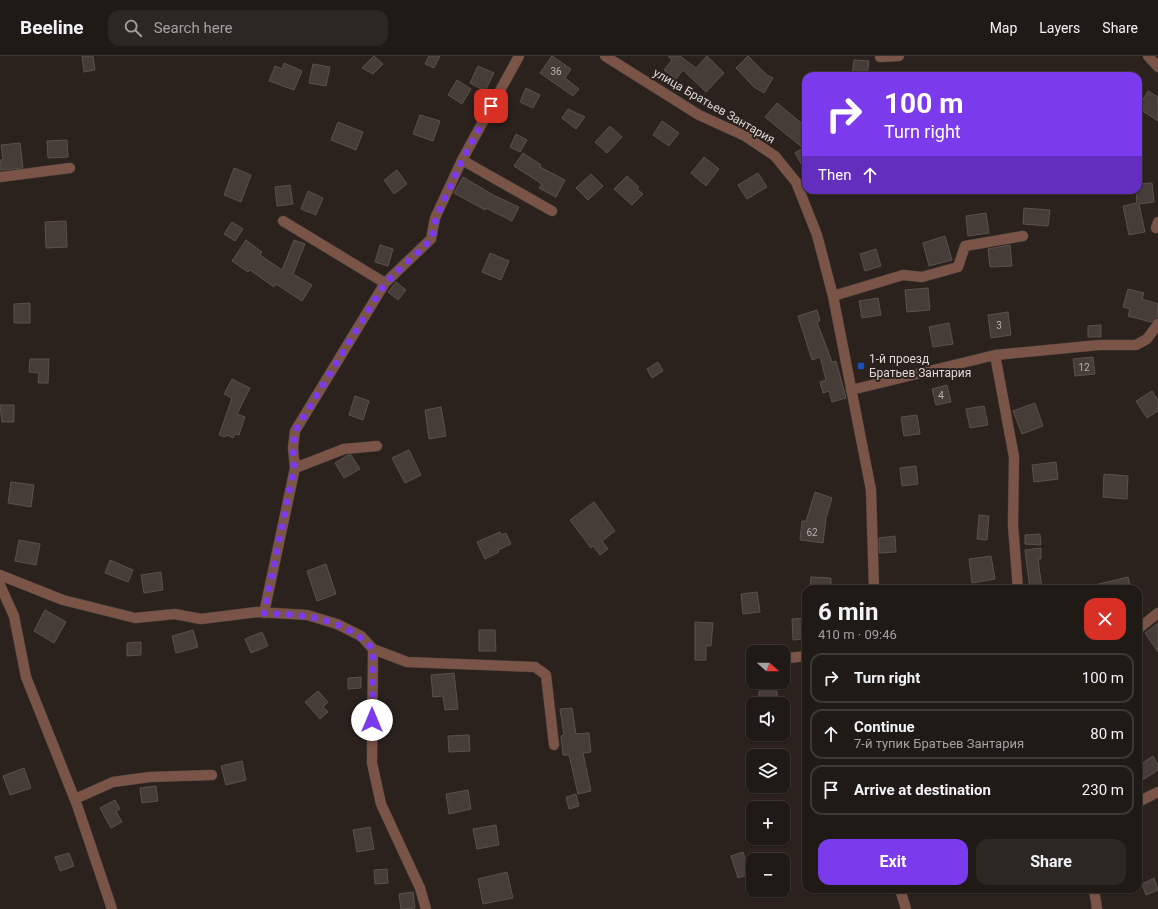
<!DOCTYPE html>
<meta charset="utf-8">
<style>
body{margin:0;font-family:Roboto,sans-serif;background:#2d2723;color:#f1f3f6;height:100vh;display:flex;flex-direction:column;font-size:15px;white-space:nowrap}
*{box-sizing:border-box;margin:0}
p{font-size:13px;color:#a2a1a1}
.icon{flex:none;width:22px;height:22px;fill:none;stroke:currentColor;stroke-width:2;stroke-linecap:round;stroke-linejoin:round}
.map{position:relative;flex:1;overflow:hidden}
.details{position:absolute;left:802px;top:529px;width:340px;height:308px;display:flex;flex-direction:column;background:#201a16;border-radius:12px;box-shadow:0 1px 3px #0004,0 0 0 1px #3d3835}
.details>*{flex:none}
.hud{position:absolute;left:802px;top:16px;width:340px;height:122px;border-radius:12px;box-shadow:0 1px 3px #0004,0 0 0 1px #3d3835;background:#7c3aed;color:#fff;overflow:hidden}
.needle{width:26px;rotate:111deg}
.buttons{position:absolute;left:746px;top:589px;display:grid;gap:8px}
.buttons a{display:grid;place-items:center;width:44px;height:44px;border-radius:8px;background:#201a16;box-shadow:0 1px 3px #0004,0 0 0 1px #3d3835;font-size:20px}
.pin{position:absolute;display:grid;place-items:center;width:34px;height:34px;color:#fff;margin:-17px;border-radius:8px;box-shadow:0 2px 6px #0006}
.me{position:absolute;width:44px;margin:-22px;rotate:0deg;stroke-linejoin:round;filter:drop-shadow(0 0 3px #0008)}
.turn{display:flex;align-items:center;gap:14px;height:84px;padding:0 16px;font-size:18px}
.turn .icon{width:52px;height:52px;stroke-width:2.5}
.turn b{display:block;font-size:28px;line-height:34px}
.then{display:flex;align-items:center;height:38px;padding:0 16px;background:#0003;gap:8px;font-size:15px}
.round{display:grid;place-items:center;flex:none;width:42px;height:42px;border-radius:12px;background:#2d2723}
.overview{display:flex;align-items:center;justify-content:space-between;height:68px;padding:0 16px}
h1{font-size:24px;font-weight:700;line-height:30px}
.cta{display:flex;gap:8px;margin-top:auto;padding:8px 16px}
.cta a{flex:1;height:46px;border-radius:12px;background:#7c3aed;color:#fff;font-size:16px;font-weight:700;line-height:46px;text-align:center}
.cta a+a{background:#2d2723;color:#f1f3f6}
ul{padding:0;list-style:none}
li{display:flex;align-items:center;gap:12px;height:50px;margin:0 8px 6px;padding:0 8px;border:2px solid #3d3835;border-radius:12px}
li div{flex:1}
li b{display:block;font-size:15px}
li em{font-style:normal}
header{display:flex;align-items:center;gap:24px;box-sizing:border-box;height:56px;padding:0 20px;background:#201a16;border-bottom:1px solid #3d3835}
header strong{font-size:19px}
nav{display:flex;gap:22px;margin-inline-start:auto;font-size:14px}
.search{width:280px;height:36px;background:#2d2723;display:flex;align-items:center;gap:10px;box-sizing:border-box;padding:0 14px;border-radius:12px;color:#a2a1a1;font-size:15px}
.map>svg:first-child{display:block}
</style>
<header>
<strong>Beeline</strong>
<div class="search"><svg class="icon" aria-label="search" viewBox="0 0 24 24"><circle cx="10" cy="10" r="6"/><path d="M15 15l6 6"/></svg>Search here</div>
<nav><a>Map</a><a>Layers</a><a>Share</a></nav>
</header>
<div class="map">
<svg width="1158" height="853" viewBox="0 0 1158 853">
<rect width="100%" height="100%" fill="#2b221e"/>
<path fill="#463c38" stroke="#5b504c" d="M82,0h11l2,14 -11,2z
M374,0l9,8 -10,10 -11,-6z
M429,0h11l-6,12 -9,-4z
M552,0l19,13 -6,9 14,11 -6,7 -33,-23z
M668,0h12l16,12 11,-12 17,17 -18,19 -23,-22 -7,9 -12,-9 8,-10z
M748,0l19,19 6,3 -9,15 -10,-6 -18,-19z
M854,4l15,1 -2,15h-15z
M284,7l18,8 -8,19 -25,-9 6,-15 7,3z
M313,8l17,3 -4,19 -17,-3z
M478,10l16,7 -9,18 -15,-8z
M457,24l14,9 -9,15 -14,-9z
M526,32l14,7 -7,13 -13,-6z
M1148,35l10,6v24l-20,-13z
M777,47l29,24v45l-11,-19 8,-5 -38,-31z
M568,53l17,8 -9,12 -14,-11z
M420,59l20,6 -7,20 -20,-7z
M662,65l17,12 -10,13 -16,-11z
M338,66l25,10 -7,18 -25,-10z
M610,70l12,11 -15,16 -12,-11z
M516,78l11,6 -7,12 -10,-5z
M67,84l1,17 -20,1 -1,-17z
M20,87l3,25 -23,2v-10h3l-2,-15z
M523,97l18,12 -1,2 25,13 -9,17 -17,-9 3,-4 -28,-18z
M704,101l15,12 -13,17 -15,-13z
M234,112l17,7 -10,27 -17,-7z
M397,114l10,14 -13,10 -10,-14z
M758,117l9,14 -20,12 -9,-14z
M591,118l12,12 -15,14 -12,-12z
M627,120l12,11 -2,2 6,5 -11,11 -18,-16z
M463,121l30,18 26,12 -7,14 -26,-13 -1,2 -31,-17z
M1152,127l2,19 -15,2 6,28 -16,3 -6,-29 14,-3 -1,-13h2v-6z
M290,129l3,19 -16,2 -2,-19z
M308,135l15,7 -7,17 -15,-6z
M1024,152l26,2 -2,16 -25,-2z
M986,157l3,20 -21,3 -2,-20z
M66,165l1,26 -21,1 -1,-26z
M232,166l11,7 -8,12 -11,-7z
M945,180l7,24 -23,6 -6,-23z
M246,184l16,12 -2,3 22,15 12,-30 11,4 -12,30 19,11 -10,16 -26,-17 -2,3 -24,-17 -2,2 -16,-11z
M380,189l13,4 -5,17 -13,-4z
M1010,189l2,21 -22,1 -2,-18z
M876,193l5,17 -16,5 -5,-17z
M490,197l19,8 -8,19 -19,-8z
M396,226l10,8 -8,10 -10,-8z
M928,232l2,22 -23,2 -2,-22z
M1128,233l16,4 -2,6 16,5 -1,14 -6,4 -23,-6 2,-7 -7,-2z
M878,242l3,17 -19,3 -3,-17z
M30,247v20h-16v-19z
M817,254l3,11 -3,1 15,40 4,-1 10,37 -14,4 -3,-11 -6,2 -3,-11 6,-2 -6,-23 -8,3 -14,-44z
M1008,256l3,23 -20,3 -3,-23z
M949,267l4,21 -20,3 -4,-20z
M1101,269v12h-13v-11z
M1093,301l2,17 -20,2 -2,-17z
M30,303h19l-1,24h-10l1,-10 -10,-1z
M658,306l5,9 -11,7 -5,-9z
M232,323l18,9 -13,26 8,3 -6,18 -4,-1 -2,4 -6,-3 -2,2 -6,-2 13,-37 -8,-4z
M947,329l4,17 -15,3 -4,-16z
M1152,335l6,9v11l-11,7 -11,-17z
M355,340l14,5 -6,19 -14,-5z
M1035,347l8,23 -21,8 -9,-23z
M0,349h14v17h-12z
M984,350l4,19 -18,3 -4,-19z
M441,351l5,29 -17,3 -4,-29z
M917,359l3,19 -16,2 -3,-19z
M409,394l12,25 -16,8 -13,-25z
M348,399h3l9,14 -16,9 -9,-15z
M1056,406l2,17 -24,3 -2,-17z
M916,410l2,18 -16,2 -2,-18z
M1104,418l24,2 -1,23 -24,-2z
M11,426l23,3 -3,22 -23,-4z
M815,436l17,6 -6,20 -3,25 -23,-3 2,-19h4z
M594,446l21,29 -13,10 6,8 -8,6 -7,-9 -2,2 -21,-28z
M979,459l10,1 -2,24 -10,-1z
M500,476l1,3 5,-2 5,11 -13,6 1,2 -14,7 -8,-17z
M1040,478l1,11 -16,-1v-9z
M895,480l1,16 -17,1v-15z
M19,484l21,4 -4,21 -21,-4z
M1041,492v11h-3l4,30h-12l-5,-39z
M991,500l4,23 -23,4 -3,-24z
M110,504l23,10 -5,12 -23,-9z
M326,508l10,30 -19,7 -10,-30z
M161,516l2,18 -19,3 -3,-18z
M811,521l20,1v11h-21z
M1128,521l3,12h-36v-4z
M757,536l3,20 -17,2 -2,-20z
M45,554l21,12 -12,21 -20,-12z
M806,562v21l-13,1 -1,-21z
M695,566l18,1 -2,23h-5v14h-11z
M1158,567v29l-13,-19z
M193,574l5,17 -22,6 -4,-17z
M479,574h16l1,21h-17z
M262,576l6,14 -17,7 -6,-14z
M141,586v13l-14,1v-13z
M454,617l4,36 -13,1 -2,-14 -10,1 -2,-22z
M361,621v11l-13,1v-11z
M318,635l10,11 -5,5 5,5 -8,7 -15,-17z
M759,635h18v13h-18z
M572,652l4,26 13,-1 2,19 -8,1 8,38 -13,3 -9,-39h-6l-2,-19 3,-1 -4,-26z
M469,679l1,16 -21,1 -1,-16z
M1153,700l5,9v5l-17,11 -3,-5v-10z
M242,705l4,19 -20,5 -5,-19z
M24,712l7,20 -21,7 -7,-19z
M156,730l2,15 -16,2 -2,-15z
M468,734l3,19 -22,5 -3,-20z
M576,738l3,12 -10,3 -3,-12z
M115,744l5,9 -4,2 6,11 -11,6 -11,-20z
M496,769l3,20 -22,4 -4,-20z
M370,771l4,22 -17,3 -4,-22z
M743,796l7,22 -12,4 -7,-22z
M69,797l5,13 -14,5 -5,-14z
M387,813l1,14 -13,1 -1,-14z
M507,816l6,26 -30,6 -5,-25z
M1154,822l4,12 -12,5 -4,-11z
M413,836l2,16 -14,1 -2,-15z"/>
<g fill="none" stroke-linecap="round" stroke-linejoin="round">
<defs>
<path id="minor" d="M605,0l94,59 46,21 30,20 21,26 21,53 16,61 38,194 3,99
M1148,0l10,11
M880,1l19,-1
M462,104l90,51
M0,121l70,-9
M283,165l102,62
M1156,172l2,-6
M833,240l70,-21 19,2 36,-10 7,-21 58,-10
M995,299l19,102 -1,68 5,64
M851,334l144,-35 104,-10h37l11,-6 11,-15
M295,412l49,-19 33,-3
M0,519l63,25 72,18 40,-4 26,5 56,-7 50,3 30,9 24,12 12,13 -1,114 9,41 39,84 6,21
M0,529l14,31 12,61 51,128 35,104
M264,557l31,-145 -2,-20 2,-17 90,-148 46,-44 4,-21 27,-58 57,-104
M1138,573l20,-16
M373,593l34,13 128,5 11,8 8,70
M788,602l18,-2
M75,743l38,-17 37,-5 62,-2
M1138,746l20,-10
M900,833l6,20
M1094,833l3,20"/>
</defs>
<use href="#minor" stroke="#483f3b" stroke-width="11"/>
<use href="#minor" stroke="#7a5447" stroke-width="10"/>
</g>
<g fill="none" stroke-linecap="round" stroke-linejoin="round">
<path stroke="#7c3aed" stroke-width="7" stroke-dasharray="0 12.6" d="M372,664l1,-71c-31,-32 -67,-34 -109,-36l30,-145 -1,-20 2,-17 90,-148 47,-44 4,-21 26,-58 29,-54"/>
</g>
<rect fill="#1a4fb4" stroke="#2b221e" stroke-width="1.5" x="857" y="306" width="8" height="8" rx="2"/>
<g text-anchor="middle" stroke-width="4" stroke-linejoin="round" paint-order="stroke">
<g font-size="10" fill="#b8b1ae">
<text x="556" y="19">36</text>
<text x="999" y="273">3</text>
<text x="1084" y="315">12</text>
<text x="941" y="343">4</text>
<text x="812" y="480">62</text>
</g>
<g font-size="12" fill="#ded8d6" stroke="#2b221e">
<text transform="translate(714 50) rotate(30)" y="4">улица Братьев Зантария</text>
</g>
<g font-size="12" fill="#ded8d6" stroke="#2b221e" text-anchor="start">
<text x="869" y="307">1-й проезд<tspan x="869" dy="14">Братьев Зантария</tspan></text>
</g>
</g>
</svg>
<div class="buttons">
<a><svg class="needle" viewBox="-14 -14 28 28"><path d="M0-13l5 13h-10z" fill="#e53935"/><path d="M0 13l5-13h-10z" fill="#a2a1a1"/></svg></a>
<a><svg class="icon" aria-label="sound" viewBox="0 0 24 24"><path d="M4 9h4l5-4v14l-5-4H4zM17 9q2 3 0 6"/></svg></a>
<a><svg class="icon" aria-label="layers" viewBox="0 0 24 24"><path d="M12 4l9 5-9 5-9-5zM3 14l9 5 9-5"/></svg></a>
<a>+</a>
<a>−</a>
</div>
<div class="pin" style="left:491px;top:50px;background:#d93025"><svg class="icon" aria-label="arrive" viewBox="0 0 24 24"><path d="M6 21V4h12l-3 4 3 4H6"/></svg></div>
<svg class="me" style="left:372px;top:664px" viewBox="-20 -20 40 40"><circle r="19" fill="#fff"/><path d="M0-13L10 11 0 6-10 11z" fill="#7c3aed"/></svg>
<div class="hud">
<div class="turn"><svg class="icon" aria-label="right" viewBox="0 0 24 24"><path d="M7 20v-9h11M14 6l5 5-5 5"/></svg><div><b>100 m</b>Turn right</div></div>
<div class="then">Then<svg class="icon" aria-label="ahead" viewBox="0 0 24 24"><path d="M12 20V5M6 11l6-6 6 6"/></svg></div>
</div>
<section class="details">
<div class="overview"><div><h1>6 min</h1><p>410 m · 09:46</p></div><a class="round" style="background:#d93025;color:#fff"><svg class="icon" aria-label="close" viewBox="0 0 24 24"><path d="M6 6l12 12M18 6L6 18"/></svg></a></div>
<ul>
<li><svg class="icon" aria-label="right" viewBox="0 0 24 24"><path d="M7 20v-9h11M14 6l5 5-5 5"/></svg><div><b>Turn right</b></div><em>100 m</em></li>
<li><svg class="icon" aria-label="ahead" viewBox="0 0 24 24"><path d="M12 20V5M6 11l6-6 6 6"/></svg><div><b>Continue</b><p>7-й тупик Братьев Зантария</p></div><em>80 m</em></li>
<li><svg class="icon" aria-label="arrive" viewBox="0 0 24 24"><path d="M6 21V4h12l-3 4 3 4H6"/></svg><div><b>Arrive at destination</b></div><em>230 m</em></li>
</ul>
<div class="cta"><a>Exit</a><a>Share</a></div>
</section>
</div>
